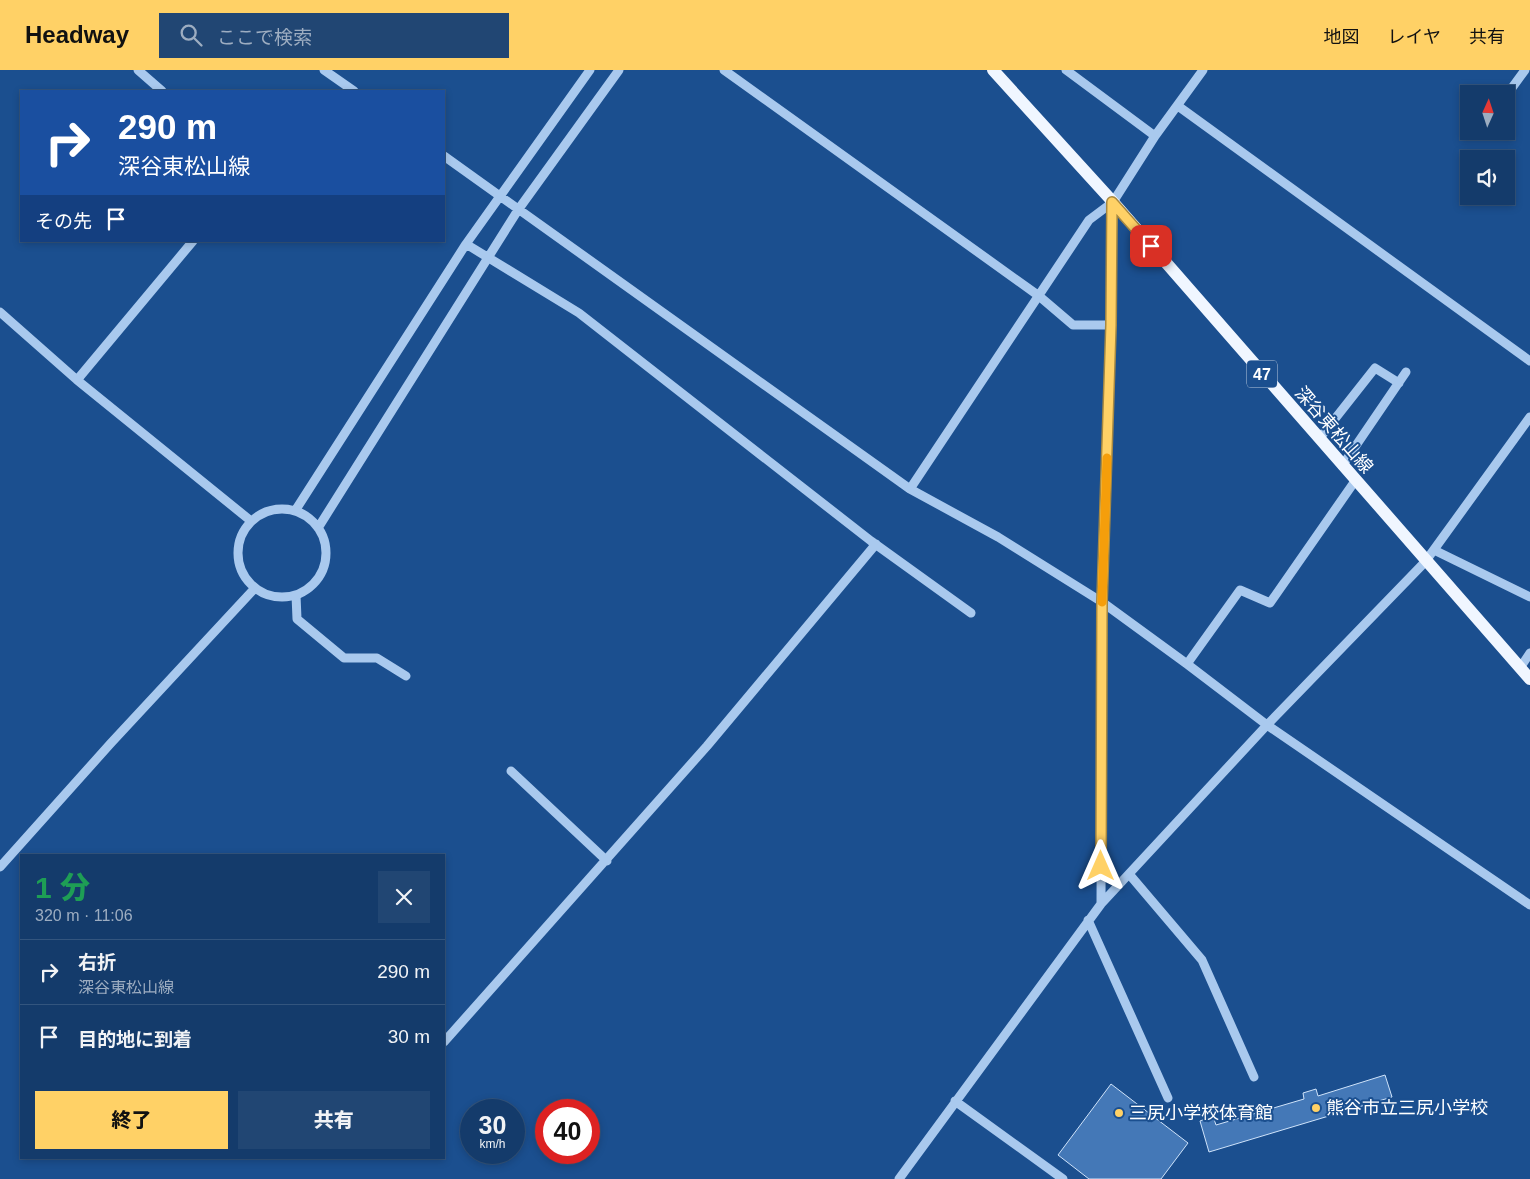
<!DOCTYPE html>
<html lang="ja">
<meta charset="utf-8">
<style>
body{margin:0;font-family:Helvetica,"Noto Sans JP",sans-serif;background:#214673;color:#f1f3f6;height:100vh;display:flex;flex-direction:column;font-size:19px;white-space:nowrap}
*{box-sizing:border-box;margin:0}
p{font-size:16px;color:#9dadc1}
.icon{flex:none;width:28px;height:28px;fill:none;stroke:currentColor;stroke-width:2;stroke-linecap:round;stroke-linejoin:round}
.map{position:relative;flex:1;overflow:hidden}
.sheet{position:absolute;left:20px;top:784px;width:425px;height:305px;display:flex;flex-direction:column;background:#143b6b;border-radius:0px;box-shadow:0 2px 8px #0003,0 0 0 1px #33557e}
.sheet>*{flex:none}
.guide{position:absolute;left:20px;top:20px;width:425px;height:152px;border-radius:0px;box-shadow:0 2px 8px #0003,0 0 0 1px #33557e;background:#1a4fa0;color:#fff;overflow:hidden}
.needle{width:32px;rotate:3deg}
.fabs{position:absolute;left:1460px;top:15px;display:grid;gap:10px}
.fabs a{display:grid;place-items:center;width:55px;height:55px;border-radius:0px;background:#143b6b;box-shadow:0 2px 8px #0003,0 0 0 1px #33557e;font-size:25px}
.speed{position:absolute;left:460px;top:1029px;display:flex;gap:10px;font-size:25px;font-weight:700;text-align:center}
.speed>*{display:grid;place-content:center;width:65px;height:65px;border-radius:50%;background:#143b6b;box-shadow:0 2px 8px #0003,0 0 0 1px #33557e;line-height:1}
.speed small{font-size:12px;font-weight:400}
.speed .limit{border:8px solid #d22;background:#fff;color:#111}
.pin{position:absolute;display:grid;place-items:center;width:42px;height:42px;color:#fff;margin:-21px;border-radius:10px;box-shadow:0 2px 8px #0006}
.me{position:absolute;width:55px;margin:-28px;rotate:0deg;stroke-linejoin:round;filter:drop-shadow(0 0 4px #0008)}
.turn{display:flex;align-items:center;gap:18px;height:105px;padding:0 15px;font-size:22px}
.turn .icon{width:65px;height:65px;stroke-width:2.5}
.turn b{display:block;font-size:35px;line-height:42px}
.then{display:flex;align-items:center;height:48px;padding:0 15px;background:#0003;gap:10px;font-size:19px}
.round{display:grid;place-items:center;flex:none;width:52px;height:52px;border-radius:0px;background:#214673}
.overview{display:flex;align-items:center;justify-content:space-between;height:85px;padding:0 15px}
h1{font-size:30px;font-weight:800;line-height:38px;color:#1e9e55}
.action{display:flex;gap:10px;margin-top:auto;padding:10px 15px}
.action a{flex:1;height:58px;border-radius:0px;background:#ffd166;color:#111;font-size:20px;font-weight:800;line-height:58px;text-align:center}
.action a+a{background:#214673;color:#f1f3f6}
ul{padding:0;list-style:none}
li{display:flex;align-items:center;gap:15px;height:65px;padding:0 15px;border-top:1px solid #33557e}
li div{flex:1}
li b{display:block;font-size:19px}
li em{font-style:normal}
header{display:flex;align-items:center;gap:30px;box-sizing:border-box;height:70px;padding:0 25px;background:#ffd166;color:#111}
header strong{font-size:24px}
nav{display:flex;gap:28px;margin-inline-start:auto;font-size:18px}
.search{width:350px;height:45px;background:#214673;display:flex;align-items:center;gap:12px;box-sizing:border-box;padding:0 18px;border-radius:0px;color:#9dadc1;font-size:19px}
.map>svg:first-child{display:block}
</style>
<header>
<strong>Headway</strong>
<div class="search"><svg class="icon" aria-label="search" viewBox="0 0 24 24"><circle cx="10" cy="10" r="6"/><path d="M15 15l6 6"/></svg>ここで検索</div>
<nav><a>地図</a><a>レイヤ</a><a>共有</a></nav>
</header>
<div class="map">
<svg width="1530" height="1109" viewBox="0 0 1530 1109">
<rect width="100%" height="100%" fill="#1b4f8f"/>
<path fill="#4478b7" stroke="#cfe3fa" d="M1385,1005l7,22 -183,55 -9,-31 13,-5 3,9 88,-26 -1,-6 13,-4 2,7z
M1111,1014l77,59 -27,36h-72l-31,-24z"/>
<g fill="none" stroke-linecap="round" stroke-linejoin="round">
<path stroke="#a9c9ee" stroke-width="9" d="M138,0l24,21
M324,0l30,21
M724,0l315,226 34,29h38
M1066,0l89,66
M1506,26l19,-26
M1178,36l352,255
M1480,62l1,-1
M444,86l466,333 88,48 104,65 85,62 80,61 263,180
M466,174l113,69 292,228 100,72
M0,242l77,68 174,141
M77,310l116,-139
M1319,369l56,-71 24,15
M1342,396l64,-94
M910,419l179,-269 24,-18
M238 483a44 44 0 1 1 88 0a44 44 0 1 1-88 0Z
M295,441l171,-267 124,-174
M318,458l200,-318 101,-140
M1434,480l96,47
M296,525l1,24 47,39h33l29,18
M1187,594l53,-74 30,13 85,-122
M1520,598l10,-15
M511,701l96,90
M0,797l111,-124 144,-155
M1129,804l73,86 52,117
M1101,834l1,-302 9,-277 2,-123 42,-66 48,-66
M1088,850l80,178
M444,972l263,-296 169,-202
M955,1031l108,78
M899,1109l202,-275 166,-179 158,-163 105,-145"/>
<path stroke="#f0f6ff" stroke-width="12" d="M993,0l120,132 417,477"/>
</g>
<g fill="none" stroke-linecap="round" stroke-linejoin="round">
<defs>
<path id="route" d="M1101,796l1,-264 9,-277 1,-123 39,44"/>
</defs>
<use href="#route" stroke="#a68842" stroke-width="12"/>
<use href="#route" stroke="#ffd166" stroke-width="9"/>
<path stroke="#f59e0b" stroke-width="9" d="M1102,532l5,-144"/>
</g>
<g fill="#ffd166" stroke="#1b4f8f" stroke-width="2">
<circle cx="1316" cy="1038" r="5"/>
<circle cx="1119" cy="1043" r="5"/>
</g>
<g text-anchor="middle" stroke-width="4" stroke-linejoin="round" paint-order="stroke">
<rect fill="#1b4f8f" stroke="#bbcadd" stroke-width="1" x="1247" y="290.5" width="30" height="27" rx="4"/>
<g font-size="16" font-weight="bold" fill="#fff">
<text x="1262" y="310">47</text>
</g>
<g font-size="18" fill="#fff" stroke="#1b4f8f">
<text transform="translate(1334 360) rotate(49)" y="6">深谷東松山線</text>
</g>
<g font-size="18" fill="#fff" stroke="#1b4f8f" text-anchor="start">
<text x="1326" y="1044">熊谷市立三尻小学校</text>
<text x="1129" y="1049">三尻小学校体育館</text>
</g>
</g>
</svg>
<div class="fabs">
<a><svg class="needle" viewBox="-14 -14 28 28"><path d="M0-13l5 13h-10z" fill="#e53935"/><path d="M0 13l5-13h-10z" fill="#9dadc1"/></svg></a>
<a><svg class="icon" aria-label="sound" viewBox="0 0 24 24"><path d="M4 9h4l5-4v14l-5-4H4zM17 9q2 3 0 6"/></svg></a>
</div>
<div class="speed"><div>30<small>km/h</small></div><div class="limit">40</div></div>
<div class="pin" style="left:1151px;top:176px;background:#d93025"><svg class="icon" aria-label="arrive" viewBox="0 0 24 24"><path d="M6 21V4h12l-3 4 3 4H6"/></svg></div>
<svg class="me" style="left:1101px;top:796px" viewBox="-20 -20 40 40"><path d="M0-17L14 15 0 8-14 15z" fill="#ffd166" stroke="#fff" stroke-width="4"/></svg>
<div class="guide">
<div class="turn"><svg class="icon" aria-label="right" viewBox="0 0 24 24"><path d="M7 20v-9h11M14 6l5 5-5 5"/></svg><div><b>290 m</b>深谷東松山線</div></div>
<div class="then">その先<svg class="icon" aria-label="arrive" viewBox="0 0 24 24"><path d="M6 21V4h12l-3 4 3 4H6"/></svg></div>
</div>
<section class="sheet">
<div class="overview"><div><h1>1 分</h1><p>320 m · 11:06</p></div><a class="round"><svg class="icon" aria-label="close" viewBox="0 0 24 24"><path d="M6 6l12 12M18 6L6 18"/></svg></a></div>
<ul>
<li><svg class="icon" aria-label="right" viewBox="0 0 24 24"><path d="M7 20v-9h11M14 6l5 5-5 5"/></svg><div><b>右折</b><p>深谷東松山線</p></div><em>290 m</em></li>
<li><svg class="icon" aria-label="arrive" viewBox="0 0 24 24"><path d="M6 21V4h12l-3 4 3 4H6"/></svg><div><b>目的地に到着</b></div><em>30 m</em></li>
</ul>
<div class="action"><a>終了</a><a>共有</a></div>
</section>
</div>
